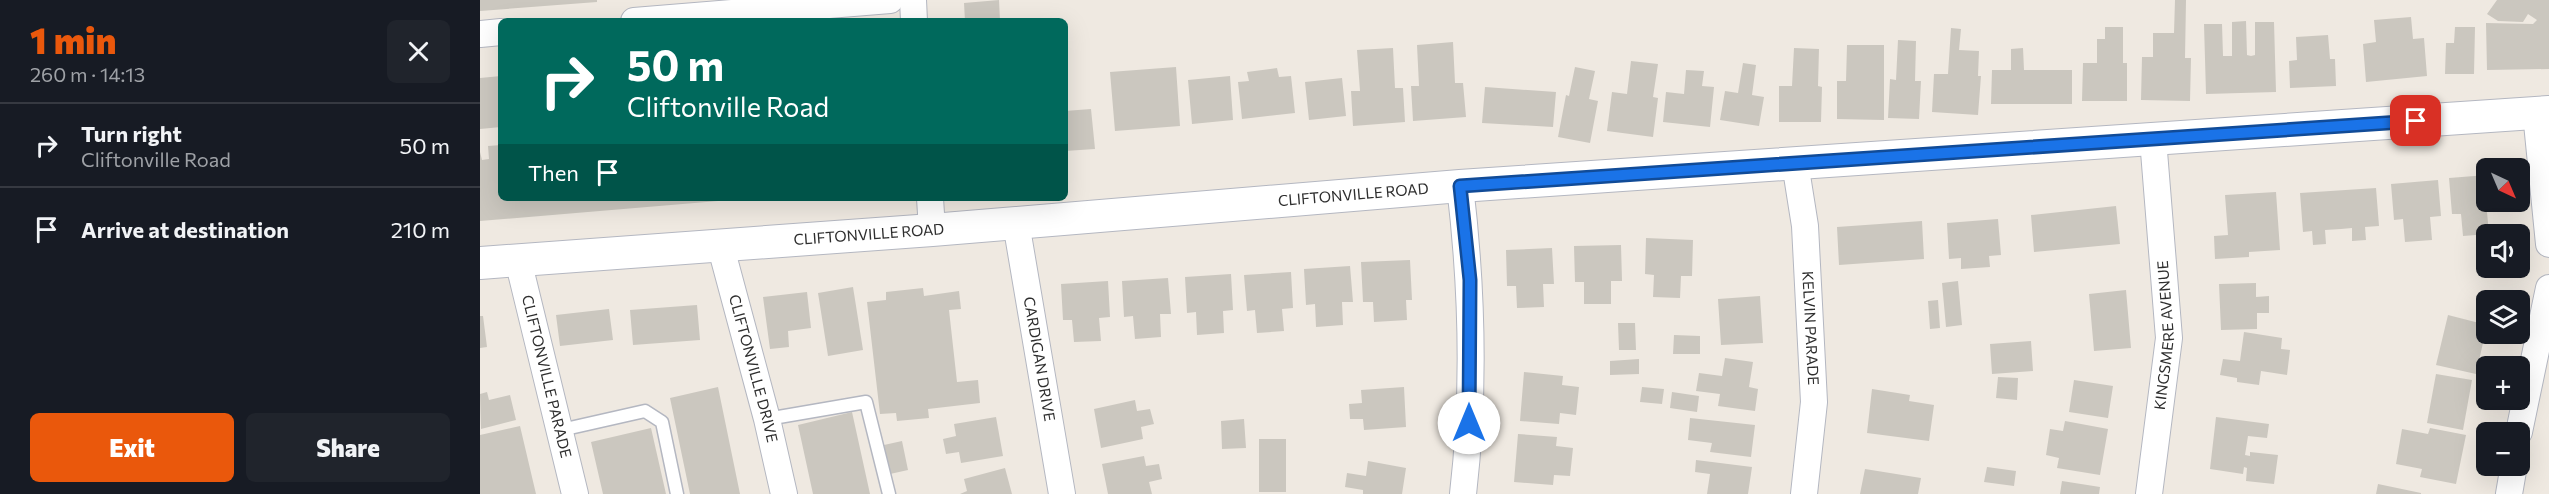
<!DOCTYPE html>
<meta charset="utf-8">
<style>
body{margin:0;font-family:Commissioner,sans-serif;background:#20242c;color:#f1f3f6;height:100vh;display:flex;flex-direction:column;font-size:22px;white-space:nowrap}
*{box-sizing:border-box;margin:0}
p{font-size:20px;color:#9ea1a6}
.icon{flex:none;width:33px;height:33px;fill:none;stroke:currentColor;stroke-width:2;stroke-linecap:round;stroke-linejoin:round}
.map{position:relative;flex:1;overflow:hidden}
.sheet{display:flex;flex-direction:column;background:#171b24;width:480px}
.sheet>*{flex:none}
.hud{position:absolute;left:18px;top:18px;width:570px;height:183px;border-radius:9px;box-shadow:0 6px 24px #0002;background:#00695c;color:#fff;overflow:hidden}
.needle{width:39px;rotate:136deg}
.fabs{position:absolute;left:1996px;top:158px;display:grid;gap:12px}
.fabs a{display:grid;place-items:center;width:54px;height:54px;border-radius:9px;background:#171b24;box-shadow:0 6px 24px #0002;font-size:30px}
.pin{position:absolute;display:grid;place-items:center;width:51px;height:51px;color:#fff;margin:-26px;border-radius:12px;box-shadow:0 3px 9px #0006}
.me{position:absolute;width:66px;margin:-33px;rotate:0deg;stroke-linejoin:round;filter:drop-shadow(0 0 4px #0008)}
.turn{display:flex;align-items:center;gap:21px;height:126px;padding:0 30px;font-size:27px}
.turn .icon{width:78px;height:78px;stroke-width:2.5}
.turn b{display:block;font-size:42px;line-height:51px}
.then{display:flex;align-items:center;height:57px;padding:0 30px;background:#0003;gap:12px;font-size:22px}
.round{display:grid;place-items:center;flex:none;width:63px;height:63px;border-radius:9px;background:#20242c}
.overview{display:flex;align-items:center;justify-content:space-between;height:102px;padding:0 30px}
h1{font-size:36px;font-weight:800;line-height:45px;color:#ea580c}
.action{display:flex;gap:12px;margin-top:auto;padding:12px 30px}
.action a{flex:1;height:69px;border-radius:9px;background:#ea580c;color:#fff;font-size:24px;font-weight:800;line-height:69px;text-align:center}
.action a+a{background:#20242c;color:#f1f3f6}
ul{padding:0;list-style:none}
li{display:flex;align-items:center;gap:18px;height:84px;padding:0 30px;border-top:2px solid #363941}
li div{flex:1}
li b{display:block;font-size:22px}
li em{font-style:normal}
main{display:flex;flex:1;min-height:0}
.map>svg:first-child{display:block}
</style>
<main>
<section class="sheet">
<div class="overview"><div><h1>1 min</h1><p>260 m · 14:13</p></div><a class="round"><svg class="icon" aria-label="close" viewBox="0 0 24 24"><path d="M6 6l12 12M18 6L6 18"/></svg></a></div>
<ul>
<li><svg class="icon" aria-label="right" viewBox="0 0 24 24"><path d="M7 20v-9h11M14 6l5 5-5 5"/></svg><div><b>Turn right</b><p>Cliftonville Road</p></div><em>50 m</em></li>
<li><svg class="icon" aria-label="arrive" viewBox="0 0 24 24"><path d="M6 21V4h12l-3 4 3 4H6"/></svg><div><b>Arrive at destination</b></div><em>210 m</em></li>
</ul>
<div class="action"><a>Exit</a><a>Share</a></div>
</section>
<div class="map">
<svg width="2069" height="494" viewBox="0 0 2069 494">
<rect width="100%" height="100%" fill="#efe9e1"/>
<path fill="#cbc7bf" d="M0,0h117v2l-117,9z
M519,0l1,21h-35l-1,-18z
M1695,0h11l-1,58h6l-1,43 -49,-1 1,-43h11v-24h21z
M2017,0h52v69l-62,1 -1,-47 47,1 4,-4 -9,-6 -5,8 -25,-1 -11,-7z
M1931,17l2,22 11,-1 3,38 -61,6 -3,-38 13,-2 -2,-22z
M1766,21l1,34 4,1 4,-1v-33h19l2,70 -70,2 -2,-70h18l1,32h9v-34z
M1625,27h18v36h4v38h-45l1,-38h14v-24h8z
M1975,27h20l-1,47h-29l1,-31h8z
M1471,28l10,1 -2,21 20,1 -1,25h3l-3,39 -46,-3 2,-38h14z
M1848,35l2,24h5l1,27 -46,2 -1,-27 8,-1 -1,-23z
M1418,40l18,1 -1,40h6l-2,38 -31,-1 2,-39 6,1z
M973,42l2,41h8l3,34 -53,4 -2,-35h8l-2,-41z
M1367,45h37v75l-47,-1v-38h9z
M913,48l2,40h8l2,34 -52,4 -2,-35h9l-3,-41z
M1314,48l25,1 -1,37 4,1 -1,35h-42v-36h13z
M1543,48l1,22h48v34h-81l1,-34h19v-21z
M1151,61l27,3 -5,33 5,1 -5,39 -46,-6 5,-39 15,2z
M1263,63l13,2 -4,30 12,2 -5,29 -39,-6 5,-29 13,2z
M696,67l4,59 -65,5 -5,-59z
M1095,67l20,4 -6,28 9,2 -8,42 -32,-6 8,-42 3,1z
M797,68l2,9 12,-1 4,37 -53,6 -4,-37 11,-1 -2,-9z
M1206,70l18,1 -2,15 12,1 -4,40 -47,-5 3,-30 18,2z
M21,76v51l-21,2v-51z
M750,76l3,44 -41,4 -4,-44z
M862,78l4,38 -37,4 -4,-38z
M1005,87l71,5 -3,35 -71,-4z
M611,109l4,40 -30,2v-40z
M21,145v53l229,2 -250,21v-69l2,8 7,-1 -1,-13z
M2007,175v26h11l1,10 -12,1 2,22 -26,2 -2,-22h-9l-3,-36z
M1958,180l3,36 -11,1 2,23 -27,2 -2,-23 -9,1 -3,-36z
M1896,188l3,38 -14,1 1,13 -14,1v-13l-11,1 -16,1 1,14 -13,1 -1,-14 -9,1 -3,-39z
M1796,192l4,58 -31,2v5l-34,2 -1,-23 14,-1 -3,-40z
M1636,206l4,38 -86,8 -3,-37z
M1518,219l3,36 -12,1 1,11 -29,2v-11l-12,1 -2,-36z
M1442,221l2,38 -85,6 -2,-38z
M1166,238l47,2 -1,36h-11l-1,22 -27,-1 1,-22 -9,-1z
M1141,245l1,36h-11v23h-27v-22h-9l-1,-36z
M1072,248l2,36h-11l1,23 -27,1 -1,-22h-9l-1,-36z
M930,260l2,40h-6l1,20 -33,2 -1,-20h-10l-2,-40z
M870,266l3,36h-11l1,23 -27,2 -1,-23 -9,1 -2,-36z
M811,272l2,36 -11,1 2,22 -27,2 -2,-23 -8,1 -3,-36z
M751,274l2,36 -10,1 1,22 -27,2 -1,-23 -9,1 -2,-36z
M688,278l3,36h-11l1,23 -26,2 -2,-23 -9,1 -2,-36z
M628,281l2,36 -11,1 2,23 -27,1 -2,-22h-9l-2,-36z
M1478,281l4,44 -16,2 -4,-44z
M1776,283v14l13,-1v17h-12v16l-36,1 -2,-46z
M373,287l10,63 -35,6 -10,-63z
M443,288l1,8 35,-5 2,18 -12,1 8,72 21,-2 2,23 -52,6 1,9 -32,3 -1,-8 -16,1 -13,-112 19,-2v-8z
M1646,290l5,58 -37,3 -5,-57z
M327,292l4,36 -23,3 1,16 -19,2 -7,-52z
M1280,296l3,47 -42,2 -3,-46z
M1458,300l2,28 -10,1 -2,-28z
M217,305l3,35 -67,5 -3,-35z
M129,309l4,31 -53,6 -4,-31z
M1968,315l39,10 -11,49 -40,-9z
M0,316h3l4,31 -7,1z
M1138,323h17l1,27h-17z
M1764,332l38,6 -1,11 9,1 -3,25 -26,-4 -2,14 -22,-3v-4l-17,-3 3,-16 17,2z
M1194,335l26,1v18h-27z
M1551,341l2,30 -41,3 -2,-30z
M1245,358l28,4 -4,25 9,2 -3,22 -37,-5 2,-12 -24,-3 3,-18 23,3z
M1159,359v15l-29,1v-14z
M1044,372l39,4 -1,9 17,2 -3,28 -16,-2 -1,11 -39,-3z
M1956,374l36,6 -9,50 -36,-7z
M1518,377l20,1 -1,22 -21,-2z
M1594,380l39,6 -5,32 -39,-6z
M238,387l22,107h-50l-20,-96z
M924,387l2,40 -42,3 -1,-11h-13l-1,-15 13,-1 -1,-13z
M1162,387l22,2 -2,15 -22,-2z
M1392,389l38,6 -1,6 25,4 -5,36 -62,-8z
M7,392l2,8 21,-5 6,25 -35,9 -1,-35z
M1192,392l27,4 -2,16 -27,-4z
M655,400l2,11 13,-2 4,15 -13,3 2,12 -42,9 -7,-39z
M372,412l18,82h-57l-15,-69z
M516,417l7,39 -42,7 -2,-11 -13,2 -3,-15 13,-3 -2,-12z
M1736,417l53,7 -2,14 -19,-2 -3,19 5,1v-4l28,3 -4,29 -28,-3 1,-13 -3,-1 -1,7 -33,-5z
M1210,418l65,7 -4,32 -41,-5 2,-9 -24,-3z
M764,419l2,29 -24,1 -1,-28z
M1585,421l43,8 -8,46 -43,-7 2,-10 -13,-3 4,-26 13,2z
M40,426l16,68h-56v-59z
M171,428l15,66h-63l-12,-52z
M1950,428l36,7 -10,49 -36,-7 2,-8 -26,-5 6,-35 26,5z
M1038,434l39,3 -1,9 17,2 -3,28 -16,-1 -1,10 -39,-3z
M779,439h27v53h-27z
M422,441l6,29 -18,4 -6,-29z
M664,456l2,10 13,-2 3,15 -13,3 3,12h-44l-6,-30z
M1216,460l56,7 -4,27h-41l3,-20 -15,-2z
M888,461l38,7 -4,26h-39v-4l-18,-3 2,-14 19,3z
M1507,467l29,4 -2,15 -30,-4z
M525,468l7,26h-52l7,-3 -3,-12z
M1385,469l56,9 -3,16h-58z
M1582,481l38,6 -1,7h-39z
M1898,484l43,9v1h-45z"/>
<g fill="none" stroke-linecap="round" stroke-linejoin="round">
<defs>
<path id="service" d="M287,419l99,-17 23,92
M81,430l84,-19 17,11 15,72"/>
<g id="minor">
<path d="M433,0l1,21"/>
<path d="M154,21l256,-21"/>
<path d="M0,34l21,-2"/>
<path d="M2056,113l13,131"/>
<path id="s1" d="M1315,163l10,63 9,176 -10,92"/>
<path d="M980,186c12,101 15,206 3,308"/>
<path d="M450,198l2,32"/>
<path id="s2" d="M536,223l46,271"/>
<path id="s3" d="M240,244l47,175 17,75"/>
<path id="s4" d="M38,260l57,234"/>
<path d="M2039,432l30,-144"/>
<path id="s5" d="M1669,494l20,-156 -16,-199"/>
<path d="M2029,494l5,-29"/>
</g>
<g id="tertiary">
<path id="s6" d="M0,263l452,-33 528,-44 1089,-74"/>
</g>
</defs>
<use href="#service" stroke="#b4b7c1" stroke-width="15"/>
<use href="#minor" stroke="#b4b7c1" stroke-width="28"/>
<use href="#tertiary" stroke="#b4b7c1" stroke-width="34"/>
<use href="#service" stroke="#fff" stroke-width="12"/>
<use href="#minor" stroke="#fff" stroke-width="26"/>
<use href="#tertiary" stroke="#fff" stroke-width="32"/>
</g>
<g fill="none" stroke-linecap="round" stroke-linejoin="round">
<defs>
<path id="route" d="M989,423l1,-143 -10,-94 956,-65"/>
</defs>
<use href="#route" stroke="#114b97" stroke-width="15"/>
<use href="#route" stroke="#1a73e8" stroke-width="10"/>
</g>
<g text-anchor="middle" stroke-width="6" stroke-linejoin="round" paint-order="stroke">
<g font-size="15" fill="#2e2e2e" stroke="#fff">
<text dy="5" stroke="none"><textPath href="#s6" startOffset="876">CLIFTONVILLE ROAD</textPath></text>
<text dy="5" stroke="none"><textPath href="#s6" startOffset="390">CLIFTONVILLE ROAD</textPath></text>
<text dy="5" stroke="none"><textPath href="#s1" startOffset="166">KELVIN PARADE</textPath></text>
<text dy="5" stroke="none"><textPath href="#s5" startOffset="160">KINGSMERE AVENUE</textPath></text>
<text dy="5" stroke="none"><textPath href="#s2" startOffset="138">CARDIGAN DRIVE</textPath></text>
<text dy="5" stroke="none"><textPath href="#s3" startOffset="129">CLIFTONVILLE DRIVE</textPath></text>
<text dy="5" stroke="none"><textPath href="#s4" startOffset="120">CLIFTONVILLE PARADE</textPath></text>
</g>
</g>
</svg>
<div class="fabs">
<a><svg class="needle" viewBox="-14 -14 28 28"><path d="M0-13l5 13h-10z" fill="#e53935"/><path d="M0 13l5-13h-10z" fill="#9ea1a6"/></svg></a>
<a><svg class="icon" aria-label="sound" viewBox="0 0 24 24"><path d="M4 9h4l5-4v14l-5-4H4zM17 9q2 3 0 6"/></svg></a>
<a><svg class="icon" aria-label="layers" viewBox="0 0 24 24"><path d="M12 4l9 5-9 5-9-5zM3 14l9 5 9-5"/></svg></a>
<a>+</a>
<a>−</a>
</div>
<div class="pin" style="left:1936px;top:121px;background:#d93025"><svg class="icon" aria-label="arrive" viewBox="0 0 24 24"><path d="M6 21V4h12l-3 4 3 4H6"/></svg></div>
<svg class="me" style="left:989px;top:423px" viewBox="-20 -20 40 40"><circle r="19" fill="#fff"/><path d="M0-13L10 11 0 6-10 11z" fill="#1a73e8"/></svg>
<div class="hud">
<div class="turn"><svg class="icon" aria-label="right" viewBox="0 0 24 24"><path d="M7 20v-9h11M14 6l5 5-5 5"/></svg><div><b>50 m</b>Cliftonville Road</div></div>
<div class="then">Then<svg class="icon" aria-label="arrive" viewBox="0 0 24 24"><path d="M6 21V4h12l-3 4 3 4H6"/></svg></div>
</div>
</div>
</main>
